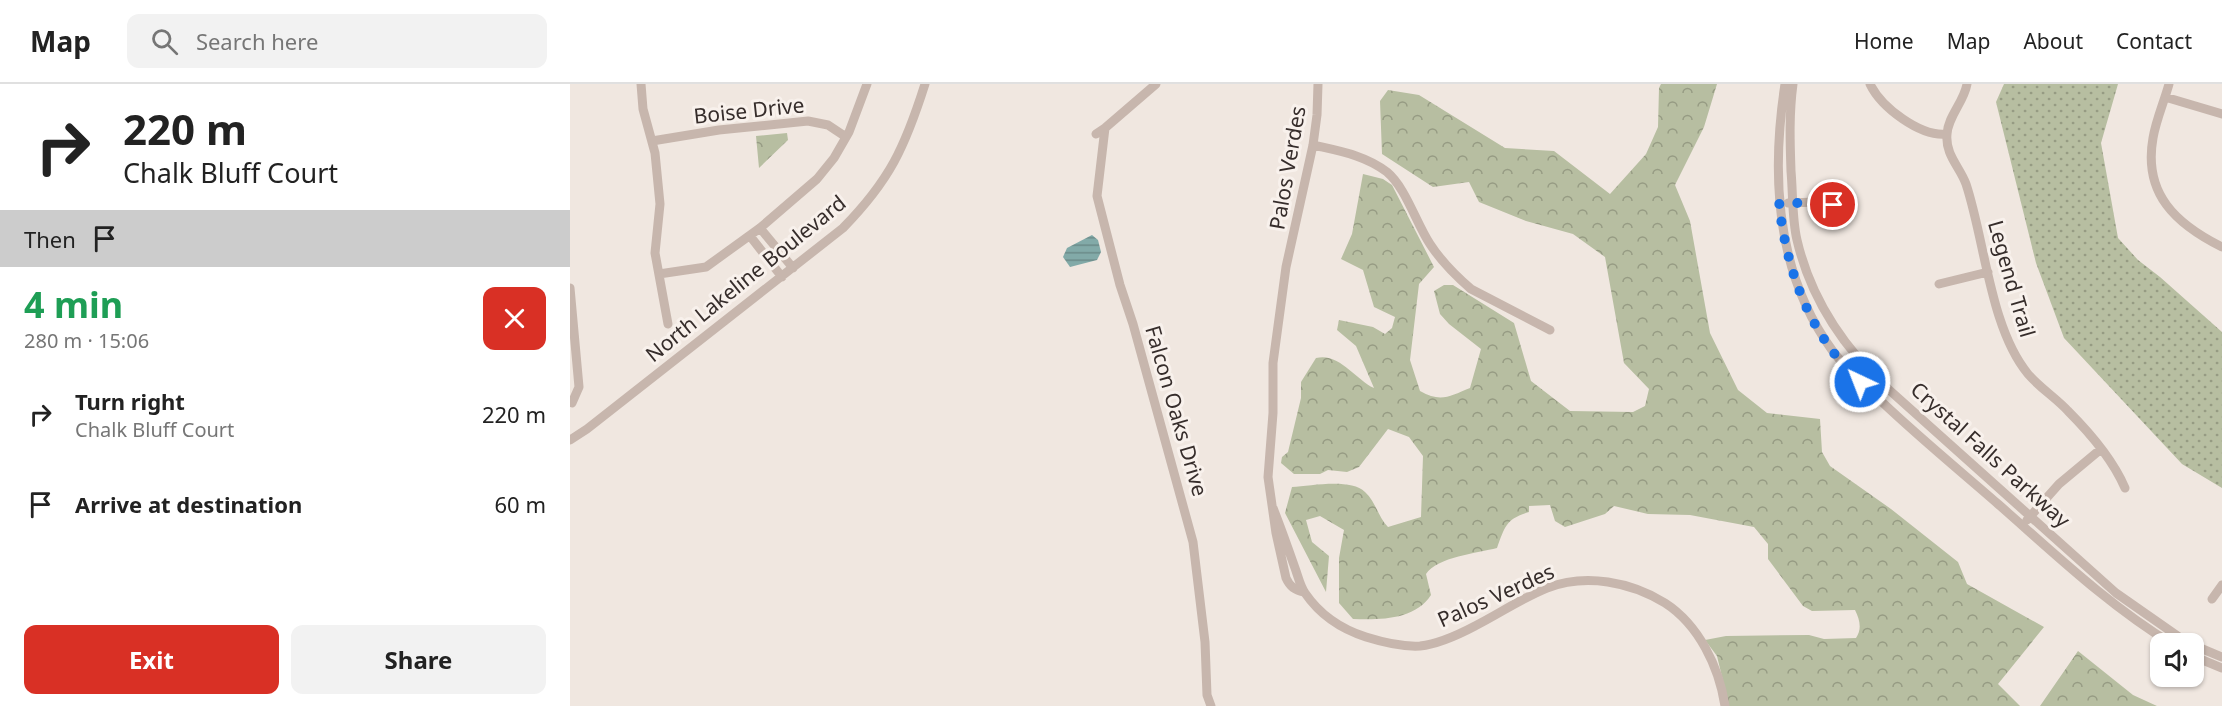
<!DOCTYPE html>
<meta charset="utf-8">
<style>
body{margin:0;font-family:"Noto Sans",sans-serif;background:#f2f2f2;color:#222;height:100vh;display:flex;flex-direction:column;font-size:22px;white-space:nowrap}
*{box-sizing:border-box;margin:0}
p{font-size:20px;color:#767676}
.icon{flex:none;width:33px;height:33px;fill:none;stroke:currentColor;stroke-width:2;stroke-linecap:round;stroke-linejoin:round}
.map{position:relative;flex:1;overflow:hidden}
.panel{display:flex;flex-direction:column;background:#fff;width:570px}
.panel>*{flex:none}
.top-card{background:#fff;color:#222;overflow:hidden}
.controls{position:absolute;left:1580px;top:549px;display:grid;gap:12px}
.controls a{display:grid;place-items:center;width:54px;height:54px;border-radius:12px;background:#fff;box-shadow:0 2px 4px #0004;font-size:30px}
.pin{position:absolute;display:grid;place-items:center;width:51px;height:51px;color:#fff;margin:-26px;border:3px solid #fff;border-radius:50%;box-shadow:0 2px 6px #0007}
.me{position:absolute;width:66px;margin:-33px;rotate:317deg;stroke-linejoin:round;filter:drop-shadow(0 0 4px #0008)}
.turn{display:flex;align-items:center;gap:21px;height:126px;padding:0 24px;font-size:27px}
.turn .icon{width:78px;height:78px;stroke-width:2.5}
.turn b{display:block;font-size:42px;line-height:51px}
.then{display:flex;align-items:center;height:57px;padding:0 24px;background:#0003;gap:12px;font-size:22px}
.round{display:grid;place-items:center;flex:none;width:63px;height:63px;border-radius:12px;background:#f2f2f2}
.headline{display:flex;align-items:center;justify-content:space-between;height:102px;padding:0 24px}
h1{font-size:36px;font-weight:700;line-height:45px;color:#1e9e55}
.action{display:flex;gap:12px;margin-top:auto;padding:12px 24px}
.action a{flex:1;height:69px;border-radius:12px;background:#d93025;color:#fff;font-size:24px;font-weight:700;line-height:69px;text-align:center}
.action a+a{background:#f2f2f2;color:#222}
ul{padding:0;list-style:none}
li{display:flex;align-items:center;gap:18px;height:90px;padding:0 24px}
li div{flex:1}
li b{display:block;font-size:22px}
li em{font-style:normal}
header{display:flex;align-items:center;gap:36px;box-sizing:border-box;height:84px;padding:0 30px;background:#fff;border-bottom:2px solid #e0e0e0}
header strong{font-size:28px}
nav{display:flex;gap:33px;margin-inline-start:auto;font-size:21px}
.search{width:420px;height:54px;background:#f2f2f2;display:flex;align-items:center;gap:15px;box-sizing:border-box;padding:0 21px;border-radius:12px;color:#767676;font-size:22px}
main{display:flex;flex:1;min-height:0}
.map>svg:first-child{display:block}
</style>
<header>
<strong>Map</strong>
<div class="search"><svg class="icon" aria-label="search" viewBox="0 0 24 24"><circle cx="10" cy="10" r="6"/><path d="M15 15l6 6"/></svg>Search here</div>
<nav><a>Home</a><a>Map</a><a>About</a><a>Contact</a></nav>
</header>
<main>
<section class="panel">
<div class="top-card">
<div class="turn"><svg class="icon" aria-label="right" viewBox="0 0 24 24"><path d="M7 20v-9h11M14 6l5 5-5 5"/></svg><div><b>220 m</b>Chalk Bluff Court</div></div>
<div class="then">Then<svg class="icon" aria-label="arrive" viewBox="0 0 24 24"><path d="M6 21V4h12l-3 4 3 4H6"/></svg></div>
</div>
<div class="headline"><div><h1>4 min</h1><p>280 m · 15:06</p></div><a class="round" style="background:#d93025;color:#fff"><svg class="icon" aria-label="close" viewBox="0 0 24 24"><path d="M6 6l12 12M18 6L6 18"/></svg></a></div>
<ul>
<li><svg class="icon" aria-label="right" viewBox="0 0 24 24"><path d="M7 20v-9h11M14 6l5 5-5 5"/></svg><div><b>Turn right</b><p>Chalk Bluff Court</p></div><em>220 m</em></li>
<li><svg class="icon" aria-label="arrive" viewBox="0 0 24 24"><path d="M6 21V4h12l-3 4 3 4H6"/></svg><div><b>Arrive at destination</b></div><em>60 m</em></li>
</ul>
<div class="action"><a>Exit</a><a>Share</a></div>
</section>
<div class="map">
<svg width="1652" height="622" viewBox="0 0 1652 622">
<defs>
<pattern id="grass-dots" width="8" height="8" patternUnits="userSpaceOnUse" patternTransform="scale(1.5)"><rect width="8" height="8" fill="#b7bea1"/><path d="M2 2h.1M6 6h.1" fill="none" stroke="#969b83" stroke-width="1.8" stroke-linecap="round"/></pattern>
<pattern id="forest-crowns" width="20" height="18" patternUnits="userSpaceOnUse" patternTransform="scale(1.5)"><rect width="20" height="18" fill="#b7bea1"/><path d="M2 6a3 3 0 1 1 6 0M12 15a3 3 0 1 1 6 0" fill="none" stroke="#969b83"/></pattern>
<pattern id="water-rules" width="6" height="5" patternUnits="userSpaceOnUse" patternTransform="scale(1.5)"><rect width="6" height="5" fill="#82aaa8"/><path d="M0 2.5h6" fill="none" stroke="#6b8b89"/></pattern>
</defs>
<rect width="100%" height="100%" fill="#f0e7e0"/>
<path fill="url(#grass-dots)" d="M1434,0h114l-17,59 17,95 20,22 22,17 62,55v156l-40,-24 -118,-126 -28,-75 -40,-161z"/>
<path fill="url(#forest-crowns)" d="M1091,0h56l-13,43 -29,58 15,36 20,112 28,57 29,23 53,6 2,33 8,14 61,43 67,53 9,22 77,43 -46,57 22,22h-291l-12,-50 -12,-16 21,-4 83,-1 15,4 32,-1c6,-9 4,-18 -1,-28l-43,1 -9,-5 -35,-47v-15l-14,-17 -64,-12 -42,-1 -34,-8 -9,8 -40,13 -10,-6 -5,-16 -21,1v6c-23,7 -24,14 -32,36 -19,5 -60,9 -71,26l5,21c-16,25 -51,25 -78,24l-14,-16v-45l5,-28 -24,-14 -14,4 6,22 17,14 -3,36 -41,-79 7,-26c19,-1 59,-9 73,5 11,10 13,25 23,35l33,-10 2,-61 -14,-19 -21,-8 -29,38 -12,5 -19,-2 -8,4h-26l-13,-11 1,-6 6,-5 13,-54v-16l15,-24c23,-6 39,21 58,30l-18,-42 -19,-16 2,-10 34,7 12,7 7,-6 3,-11 -21,-10 -11,-37 -22,-11 11,-25 11,-60 20,5 9,6 42,82 -15,17 -9,76 10,31c21,12 30,5 50,-3l11,-39 -32,-25 -9,-10 -6,-23 10,-6h9l61,38 17,58 39,30 63,1 12,-6 4,-17 -25,-26 -19,-106 -32,-23 -47,-13 -47,-19 -10,-20 -36,5 -51,-33 -2,-53 8,-11 31,5 86,53 49,3 56,43 36,-40 12,-27 1,-39z
M217,49l1,7 -29,28 -3,-32z
M1508,567l55,44 24,11h-117z"/>
<path fill="url(#water-rules)" d="M522,151l6,5 3,12 -4,8 -27,7 -7,-10 4,-9z"/>
<g fill="none" stroke-linecap="round" stroke-linejoin="round">
<path stroke="#c7b6ad" stroke-width="9" d="M71,0l2,25 12,44 5,51 -5,49 13,71
M1215,0c-14,91 -9,189 47,266 14,19 33,36 50,52 38,36 77,68 116,102 56,49 110,101 174,140
M1223,0c-4,30 -3,58 -2,87 2,23 1,48 6,69 14,60 46,107 90,148l229,205 73,51
M1300,0c11,23 50,53 77,50
M1397,0c-3,18 -19,32 -20,50 -2,21 13,33 19,50 19,57 24,144 62,190 12,14 28,24 40,37 22,22 45,49 57,77
M1599,0c-5,18 -13,36 -16,54 -10,56 23,86 69,109
M1595,13l57,17
M535,44l-8,68 23,89 13,39 60,218 12,100 2,53 4,11
M526,50l9,-6 51,-44
M82,57l67,-11 89,-9 20,4 18,12
M743,61c26,6 52,10 74,27 19,16 29,51 43,72 11,17 26,32 41,45l79,41
M1218,119l29,-1 17,3
M190,144l33,40
M180,152l32,41
M89,190l47,-7 54,-39 57,-49 17,-21 15,-26 18,-48
M1369,200l49,-12
M0,204l9,99 -7,16
M0,356l17,-11 256,-201c47,-48 62,-81 82,-144
M703,424c8,20 15,40 22,60 3,8 5,18 10,25 15,22 36,36 61,44 16,5 37,10 54,9 19,-2 38,-11 55,-20 24,-12 47,-28 72,-38 39,-15 84,-6 118,15 34,22 54,64 60,103
M1457,436l32,-36 42,-35
M734,508c-9,-2 -14,-5 -18,-14l-10,-45 -8,-56 5,-64v-50l13,-96 27,-122 4,-30 1,-31
M1642,515l10,-14
M1623,561l29,12
M1623,572l29,12"/>
</g>
<g fill="none" stroke-linecap="round" stroke-linejoin="round">
<path stroke="#1a73e8" stroke-width="10" stroke-dasharray="0 18" d="M1263,121l-16,-3 -38,2c8,68 30,130 81,178"/>
</g>
<g text-anchor="middle" stroke-width="6" stroke-linejoin="round" paint-order="stroke">
<g font-size="21" fill="#362d2b" stroke="#f8f1ec">
<text transform="translate(179 27) rotate(-6)" y="7">Boise Drive</text>
<text transform="translate(718 84) rotate(-80)" y="7">Palos Verdes</text>
<text transform="translate(176 195) rotate(-39)" y="7">North Lakeline Boulevard</text>
<text transform="translate(1441 195) rotate(74)" y="7">Legend Trail</text>
<text transform="translate(606 327) rotate(74)" y="7">Falcon Oaks Drive</text>
<text transform="translate(1420 371) rotate(42)" y="7">Crystal Falls Parkway</text>
<text transform="translate(926 512) rotate(-24)" y="7">Palos Verdes</text>
</g>
</g>
</svg>
<div class="controls">
<a><svg class="icon" aria-label="sound" viewBox="0 0 24 24"><path d="M4 9h4l5-4v14l-5-4H4zM17 9q2 3 0 6"/></svg></a>
</div>
<div class="pin" style="left:1263px;top:121px;background:#d93025"><svg class="icon" aria-label="arrive" viewBox="0 0 24 24"><path d="M6 21V4h12l-3 4 3 4H6"/></svg></div>
<svg class="me" style="left:1290px;top:298px" viewBox="-20 -20 40 40"><circle r="17" fill="#1a73e8" stroke="#fff" stroke-width="3"/><path d="M0-11L8 9 0 5-8 9z" fill="#fff"/></svg>
</div>
</main>
